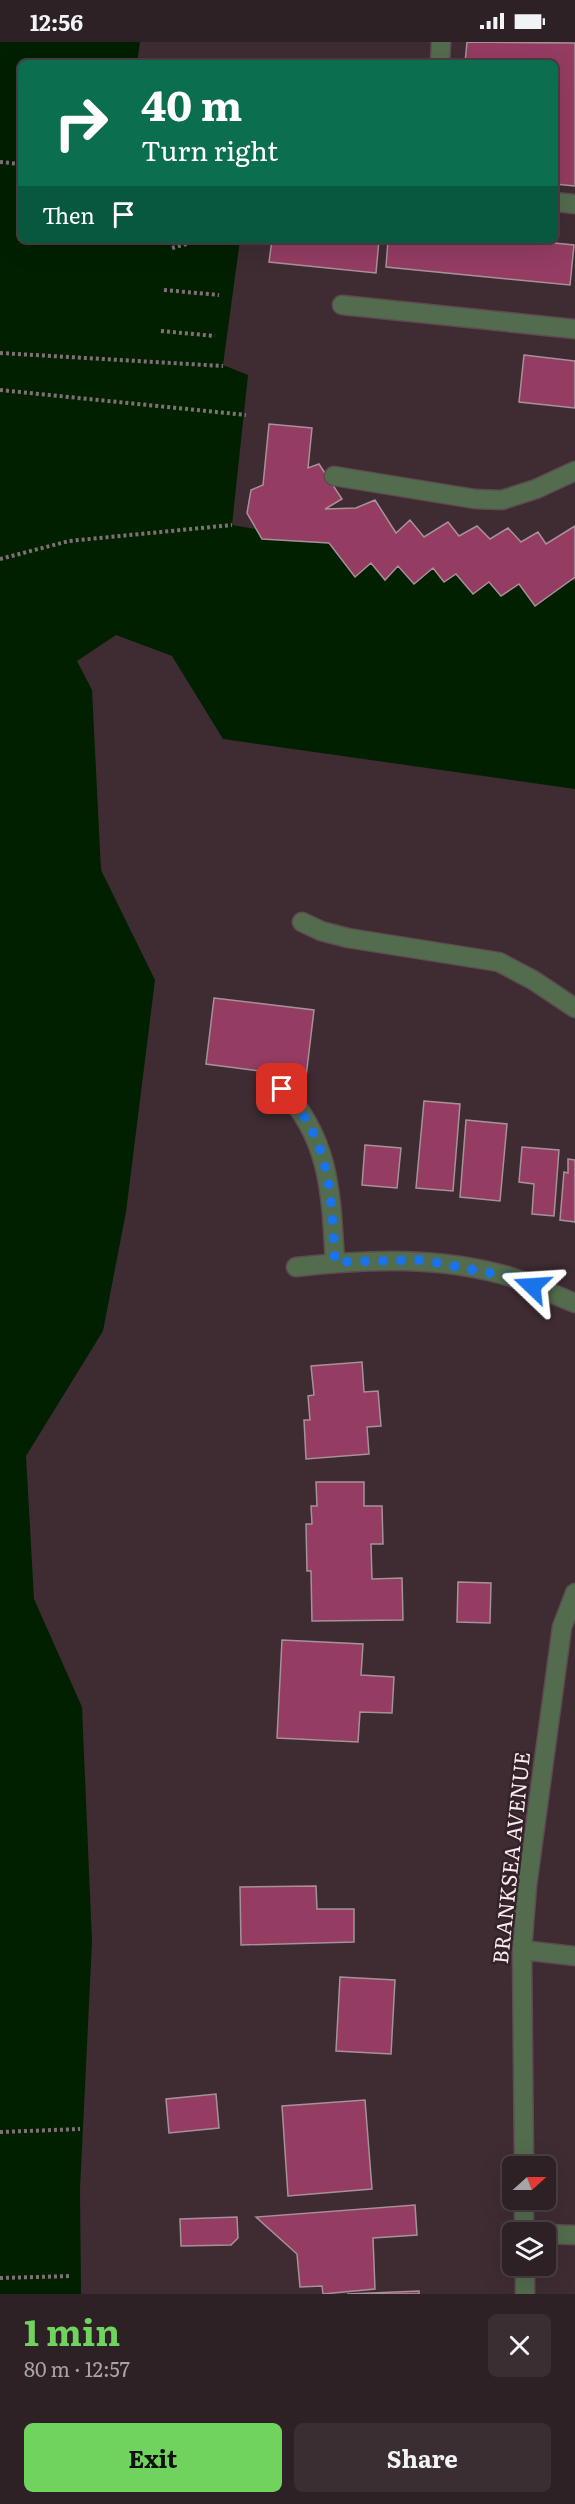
<!DOCTYPE html>
<meta charset="utf-8">
<style>
body{margin:0;font-family:Literata,serif;background:#3a2e32;color:#f1f3f6;height:100vh;display:flex;flex-direction:column;font-size:22px;white-space:nowrap}
*{box-sizing:border-box;margin:0}
p{font-size:20px;color:#a7a3a7}
.icon{flex:none;width:33px;height:33px;fill:none;stroke:currentColor;stroke-width:2;stroke-linecap:round;stroke-linejoin:round}
.map{position:relative;height:2252px;overflow:hidden}
.sheet{display:flex;flex-direction:column;background:#2e2126;flex:1}
.sheet>*{flex:none}
.top-card{position:absolute;left:18px;top:18px;width:540px;height:183px;border-radius:9px;box-shadow:0 6px 24px #0002,0 0 0 2px #493e43;background:#0b6e4f;color:#fff;overflow:hidden}
.needle{width:39px;rotate:69deg}
.controls{position:absolute;left:502px;top:2114px;display:grid;gap:12px}
.controls a{display:grid;place-items:center;width:54px;height:54px;border-radius:9px;background:#2e2126;box-shadow:0 6px 24px #0002,0 0 0 2px #493e43;font-size:30px}
.pin{position:absolute;display:grid;place-items:center;width:51px;height:51px;color:#fff;margin:-26px;border-radius:12px;box-shadow:0 3px 9px #0006}
.me{position:absolute;width:66px;margin:-33px;rotate:290deg;stroke-linejoin:round;filter:drop-shadow(0 0 4px #0008)}
.turn{display:flex;align-items:center;gap:21px;height:126px;padding:0 24px;font-size:27px}
.turn .icon{width:78px;height:78px;stroke-width:2.5}
.turn b{display:block;font-size:42px;line-height:51px}
.then{display:flex;align-items:center;height:57px;padding:0 24px;background:#0003;gap:12px;font-size:22px}
.round{display:grid;place-items:center;flex:none;width:63px;height:63px;border-radius:9px;background:#3a2e32}
.summary{display:flex;align-items:center;justify-content:space-between;height:102px;padding:0 24px}
h1{font-size:36px;font-weight:700;line-height:45px;color:#70d35e}
.action{display:flex;gap:12px;margin-top:auto;padding:12px 24px}
.action a{flex:1;height:69px;border-radius:9px;background:#70d35e;color:#111;font-size:24px;font-weight:700;line-height:69px;text-align:center}
.action a+a{background:#3a2e32;color:#f1f3f6}
.status{display:flex;justify-content:space-between;align-items:center;height:42px;padding:0 30px;background:#2e2126;direction:ltr}
.status svg{height:16px;fill:currentColor}
.map>svg:first-child{display:block}
</style>
<div class="status"><b>12:56</b><svg viewBox="0 0 49 12"><path d="M0 12V9h3v3zM5 12V6h3v6zM10 12V3h3v9zM15 12V0h3v12zM26 1h20v11H26zM47 4h2v5h-2z"/></svg></div>
<div class="map">
<svg width="575" height="2252" viewBox="0 0 575 2252">
<rect width="100%" height="100%" fill="#3e2c32"/>
<path fill="#002000" d="M0,0h140l-3,21h-116v177h219l-17,125 25,10 -16,150 343,56v208l-352,-50 -51,-83 -56,-21 -39,26 15,29 9,180 54,110 -29,232 -23,119 -77,125 8,143 48,108 10,235 -12,247 1,105h-81z"/>
<path fill="#943c62" stroke="#a79199" stroke-width="1.5" d="M467,0l108,1v143l-20,-2v-121h-90z
M272,198h107l-3,33 -107,-11z
M388,198h136l50,5 -4,40 -184,-18z
M524,313l51,6v47l-56,-6z
M269,382l43,4 -4,40 11,-4 23,35 -17,10 31,-1 19,-8 21,33 14,-13 14,17 24,-15 11,14 18,-10 13,13 18,-11 13,14 17,-10 8,12 29,-18v51l-40,29 -16,-22 -18,12 -12,-14 -16,12 -17,-20 -12,8 -11,-14 -19,16 -16,-18 -13,14 -14,-17 -16,14 -26,-34 -67,-4 -15,-26 4,-23 12,-5z
M214,956l100,12 -8,67 -100,-13z
M424,1059l36,3 -7,87 -37,-3z
M466,1078l41,4 -7,77 -40,-4z
M365,1103l36,3 -4,40 -35,-3z
M522,1105l37,3 -5,66 -22,-2 2,-30 -15,-2z
M568,1117l7,1v62l-15,-2 4,-48 4,1z
M362,1320l2,30 14,-1 3,35 -14,1 2,27 -63,5 -2,-39h6l-2,-24 6,-1 -3,-29z
M316,1440h48v24h18l1,38h-12l1,35 30,-1 1,42 -91,1 -1,-50h-4l-1,-47h6l-1,-18h6z
M458,1540l33,1 -1,40 -33,-1z
M282,1598l81,4 -2,31 33,2 -2,36 -32,-1 -2,30 -81,-4z
M316,1844l1,23h37v33l-113,3 -1,-58z
M340,1935l55,3 -4,74 -55,-3z
M216,2052l3,34 -50,5 -3,-34z
M365,2058l7,89 -84,7 -6,-90z
M415,2163l2,30 -44,3 2,51 -52,5 -1,-8 -22,1 -3,-33 -41,-37z
M237,2175l1,21 -7,7 -50,1 -1,-27z
M419,2249v3h-72z"/>
<g fill="none" stroke-linecap="round" stroke-linejoin="round">
<defs>
<path id="minor" d="M440,21l1,-21
M555,160l20,2
M342,263l233,24
M334,434l141,23 27,1 34,-11 39,-18
M302,880l19,9 27,7 151,24 34,18 42,28
M282,1047c49,50 49,108 53,173
M296,1225c71,-8 145,-11 215,10 22,7 43,18 64,26
M522,1908l53,6
M524,2124l-2,-216 5,-64 35,-259 13,-34
M524,2157v33
M546,2192l29,1
M525,2223v29"/>
</defs>
<use href="#minor" stroke="#5c4b50" stroke-width="21"/>
<path stroke="#807075" stroke-width="4" stroke-dasharray="3 3" stroke-linecap="butt" d="M0,120l21,2
M172,206l29,-8
M164,248l55,5
M161,289l54,5
M0,311l223,13
M0,348l246,25
M0,517l69,-18 163,-16
M0,2090l80,-3
M0,2236l72,-2"/>
<use href="#minor" stroke="#526c4d" stroke-width="18"/>
</g>
<g fill="none" stroke-linecap="round" stroke-linejoin="round">
<path stroke="#1a73e8" stroke-width="10" stroke-dasharray="0 18" d="M282,1047c50,51 49,106 53,173l88,-2 87,17 22,9"/>
</g>
<g text-anchor="middle" stroke-width="5" stroke-linejoin="round" paint-order="stroke">
<g font-size="21" fill="#f7ebef" stroke="#342229">
<text transform="translate(512 1816) rotate(-84)" y="7">BRANKSEA AVENUE</text>
</g>
</g>
</svg>
<div class="controls">
<a><svg class="needle" viewBox="-14 -14 28 28"><path d="M0-13l5 13h-10z" fill="#e53935"/><path d="M0 13l5-13h-10z" fill="#a7a3a7"/></svg></a>
<a><svg class="icon" aria-label="layers" viewBox="0 0 24 24"><path d="M12 4l9 5-9 5-9-5zM3 14l9 5 9-5"/></svg></a>
</div>
<div class="pin" style="left:282px;top:1047px;background:#d93025"><svg class="icon" aria-label="arrive" viewBox="0 0 24 24"><path d="M6 21V4h12l-3 4 3 4H6"/></svg></div>
<svg class="me" style="left:532px;top:1244px" viewBox="-20 -20 40 40"><path d="M0-17L14 15 0 8-14 15z" fill="#1a73e8" stroke="#fff" stroke-width="4"/></svg>
<div class="top-card">
<div class="turn"><svg class="icon" aria-label="right" viewBox="0 0 24 24"><path d="M7 20v-9h11M14 6l5 5-5 5"/></svg><div><b>40 m</b>Turn right</div></div>
<div class="then">Then<svg class="icon" aria-label="arrive" viewBox="0 0 24 24"><path d="M6 21V4h12l-3 4 3 4H6"/></svg></div>
</div>
</div>
<section class="sheet">
<div class="summary"><div><h1>1 min</h1><p>80 m · 12:57</p></div><a class="round"><svg class="icon" aria-label="close" viewBox="0 0 24 24"><path d="M6 6l12 12M18 6L6 18"/></svg></a></div>
<div class="action"><a>Exit</a><a>Share</a></div>
</section>
